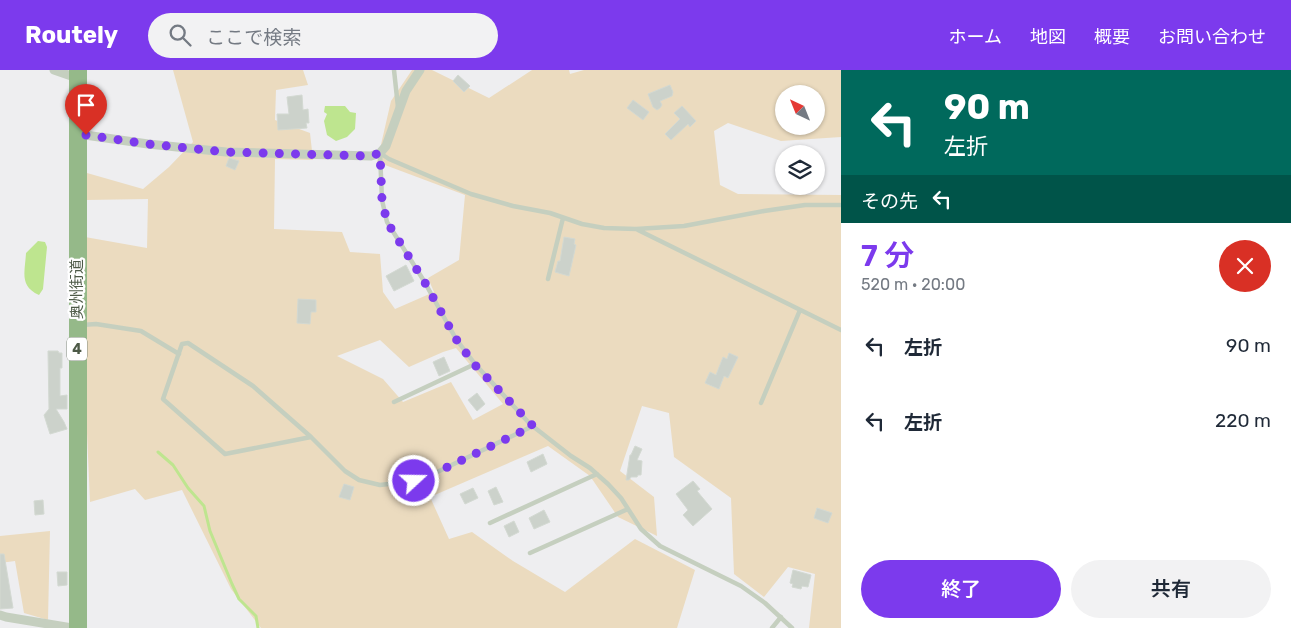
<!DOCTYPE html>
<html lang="ja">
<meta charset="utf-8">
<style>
body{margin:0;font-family:Rubik,"Noto Sans JP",sans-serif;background:#f2f2f3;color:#1f2937;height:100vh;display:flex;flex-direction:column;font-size:19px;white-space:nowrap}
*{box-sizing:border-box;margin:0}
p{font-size:16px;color:#747a83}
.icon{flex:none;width:28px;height:28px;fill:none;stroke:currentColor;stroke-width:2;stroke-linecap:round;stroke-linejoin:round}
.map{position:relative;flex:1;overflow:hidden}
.sheet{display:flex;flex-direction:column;background:#fff;width:450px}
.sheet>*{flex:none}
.banner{background:#00695c;color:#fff;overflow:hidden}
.needle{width:32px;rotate:317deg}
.buttons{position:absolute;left:775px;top:15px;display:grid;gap:10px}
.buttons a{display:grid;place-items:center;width:50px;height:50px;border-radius:50%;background:#fff;box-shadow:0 1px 4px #0004;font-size:25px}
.pin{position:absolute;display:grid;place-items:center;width:42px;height:42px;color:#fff;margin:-51px -21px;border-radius:50% 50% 50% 0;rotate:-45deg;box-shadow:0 0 5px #0007}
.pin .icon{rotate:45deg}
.me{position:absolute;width:55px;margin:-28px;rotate:69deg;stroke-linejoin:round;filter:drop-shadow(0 0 4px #0008)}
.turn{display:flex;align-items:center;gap:18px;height:105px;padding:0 20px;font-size:22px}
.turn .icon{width:65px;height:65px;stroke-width:2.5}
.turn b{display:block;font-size:35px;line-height:42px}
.then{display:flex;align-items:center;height:48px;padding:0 20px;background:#0003;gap:10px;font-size:19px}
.round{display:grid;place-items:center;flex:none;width:52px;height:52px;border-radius:26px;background:#f2f2f3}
.headline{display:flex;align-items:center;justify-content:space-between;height:85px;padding:0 20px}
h1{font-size:30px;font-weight:600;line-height:38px;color:#7c3aed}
.action{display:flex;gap:10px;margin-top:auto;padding:10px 20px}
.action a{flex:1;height:58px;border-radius:30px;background:#7c3aed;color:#fff;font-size:20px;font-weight:600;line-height:58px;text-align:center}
.action a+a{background:#f2f2f3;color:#1f2937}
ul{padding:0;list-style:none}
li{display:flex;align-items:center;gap:15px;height:75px;padding:0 20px}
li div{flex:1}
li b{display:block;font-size:19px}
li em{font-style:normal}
header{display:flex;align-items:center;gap:30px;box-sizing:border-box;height:70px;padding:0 25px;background:#7c3aed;color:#fff}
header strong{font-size:24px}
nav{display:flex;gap:28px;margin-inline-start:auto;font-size:18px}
.search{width:350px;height:45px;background:#f2f2f3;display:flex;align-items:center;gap:12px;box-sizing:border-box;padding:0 18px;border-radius:28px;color:#747a83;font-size:19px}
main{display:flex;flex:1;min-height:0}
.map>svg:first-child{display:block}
</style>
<header>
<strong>Routely</strong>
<div class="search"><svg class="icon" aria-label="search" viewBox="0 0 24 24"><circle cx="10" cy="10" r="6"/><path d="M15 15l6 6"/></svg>ここで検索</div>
<nav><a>ホーム</a><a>地図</a><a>概要</a><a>お問い合わせ</a></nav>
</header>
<main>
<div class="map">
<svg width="841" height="558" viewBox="0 0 841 558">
<rect width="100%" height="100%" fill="#eeeef0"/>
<path fill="#ebdbbf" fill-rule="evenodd" d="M173,0h130l5,15 -32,5 -1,30 35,13 3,27 -38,-1 -1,70 68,3 8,20 30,2 3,38 12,17 39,-17 -6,-14 31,-18 6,-65 -88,-33 14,-61 21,-31h20l57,28 43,-28h37l1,4 14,-4h257v67l-60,4 -53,-18 -14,8 6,54 18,9 103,1v433h-32l6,-54 -27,-7 -24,30 -30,-23 -3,-76 -57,-41 -5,-44 -27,-7 -22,65 34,26 3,39 -39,-19 -28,-41 -42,-30 -118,51 19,42 23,-7 41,29 52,31 70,-53 60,31 -18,58h-416l-30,-39 -49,-99 -37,10 -10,-11 -45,13 -4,-92 -1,-173 62,11 1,-49 -62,1 1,-27 56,16 26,-22 24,-25zM784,24h32v32h-32zM380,270l29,27 34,-15 13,-4 47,56 -30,16 -22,-38 -48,20 -20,-23 -46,-23z
M50,461l-2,89 -24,-7 -9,-52 -15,2v-27z"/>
<path fill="#bee58f" d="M325,36h20l5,6 6,1 -1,16 -8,8 -11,4 -9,-6 -3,-14 3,-7 -3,-2z
M38,171l7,1 2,5 -4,42 -4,6c-20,-9 -14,-23 -13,-42z"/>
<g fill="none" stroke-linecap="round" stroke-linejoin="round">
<path stroke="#bee58f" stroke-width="3" d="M158,382l15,13 15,23 16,18 6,25 22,53 7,15 17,17 2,12"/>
</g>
<path fill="#ccd2cb" stroke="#d3d9d2" d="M458,5l12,11 -6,6 -11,-11z
M670,15l3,7 -1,4 -12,5 2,4 -2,3 -3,2 -4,-3 -5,-13z
M302,25l1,15 5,-1 1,14h-3l1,5 -29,2 -1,-16h12l-2,-17z
M633,30l16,12 -6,8 -16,-12z
M682,36l14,15 -6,6 -2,-3 -17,16 -6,-6 15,-15 -6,-6z
M229,88l10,3 -4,9 -9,-4z
M564,167l11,2 -1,5 2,1 -7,31 -14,-4 3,-11h2z
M406,195l8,16 -20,10 -8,-15z
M298,229l18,1v12h-5l-1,12 -13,-1z
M48,281h10l1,2h3v15h-2v28l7,-1v14h-11l8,13 3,7 -17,5 -6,-19 5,-6z
M729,283l9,4 -10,21 -4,-2 -5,13 -14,-6 5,-11 6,3 7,-18 4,2z
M444,287l6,14 -11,5 -6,-14z
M477,323l8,11 -8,7 -9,-11z
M635,376l7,3 -5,11 5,1 -1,14h-3l-1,2h-6l-2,3h-3l4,-25h1z
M543,384l4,10 -16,8 -4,-10z
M693,411l7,8 -3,2 15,18 -19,17 -10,-11 5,-5 -12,-16z
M344,414l10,3 -4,13 -11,-3z
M496,417l7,15 -9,3 -6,-14z
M473,418l5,10 -13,6 -5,-10z
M43,430l1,14 -9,1 -1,-14z
M817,438l15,5 -4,10 -14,-5z
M544,440l6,12 -16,7 -5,-11z
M514,451l5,11 -10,5 -5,-11z
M0,484h4l9,54 -13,1z
M793,500l18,5 -3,12 -6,-1 -1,3 -9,-2 1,-3 -3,-1z
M57,502h10v13l-9,1z"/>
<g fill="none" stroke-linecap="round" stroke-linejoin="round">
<path stroke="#c5cfbf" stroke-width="4.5" d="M394,0l4,37
M380,83l2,47 5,22 37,59 32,58 19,25 55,60 41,32 19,12 18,16 13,14 20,31 19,17 81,40 24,17 27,25
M380,83l9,6 82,35 42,12 37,7 32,11 22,4 32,1 48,-3 80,-15 41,-6h36
M638,160l203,100
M548,209l15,-61
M82,255l14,-1 45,7 38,23
M188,273l65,43 58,51 -86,17 -62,-55 19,-55z
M394,332l81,-38
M761,333l39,-93
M311,367l34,34 14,9 21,5 34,-4 19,-7 100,-48
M490,453l107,-49
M530,483l98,-44
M772,558l9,-11"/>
<path stroke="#c5cfbf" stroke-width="9" d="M54,0l23,8
M78,64l70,10 78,8 145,4 9,-3 6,-7 20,-55 14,-21
M0,545l6,2 66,11"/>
<path stroke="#95b989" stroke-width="18" d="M78,0v558"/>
</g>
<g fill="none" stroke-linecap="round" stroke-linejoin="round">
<path stroke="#7c3aed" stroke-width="9" stroke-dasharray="0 16.2" d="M86,65l62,9 78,8 144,4 10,-3 2,47 5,22 37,59 32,58 18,25 59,62 -100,48 -19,7"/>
</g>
<g text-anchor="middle" stroke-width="4.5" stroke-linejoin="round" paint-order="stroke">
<rect fill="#fff" stroke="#828c7e" stroke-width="1" x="67" y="267.5" width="20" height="23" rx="4"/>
<g font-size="14" font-weight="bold" fill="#4d5a47">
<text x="77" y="284">4</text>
</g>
<g font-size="15" fill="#4d5a47" stroke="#fff">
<text transform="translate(77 219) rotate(-90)" y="5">奥州街道</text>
</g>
</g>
</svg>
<div class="buttons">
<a><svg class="needle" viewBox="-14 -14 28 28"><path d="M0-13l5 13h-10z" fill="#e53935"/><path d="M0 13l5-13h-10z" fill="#747a83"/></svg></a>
<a><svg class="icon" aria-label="layers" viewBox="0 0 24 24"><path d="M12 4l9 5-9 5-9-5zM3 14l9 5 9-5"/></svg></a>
</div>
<div class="pin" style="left:86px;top:65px;background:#d93025"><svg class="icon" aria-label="arrive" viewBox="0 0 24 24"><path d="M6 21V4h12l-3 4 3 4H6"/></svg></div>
<svg class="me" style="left:414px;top:411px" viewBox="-20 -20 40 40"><circle r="17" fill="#7c3aed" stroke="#fff" stroke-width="3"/><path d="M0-11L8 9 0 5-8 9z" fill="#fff"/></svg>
</div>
<section class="sheet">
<div class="banner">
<div class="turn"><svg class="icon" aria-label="left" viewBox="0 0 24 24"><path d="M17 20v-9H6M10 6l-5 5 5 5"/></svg><div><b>90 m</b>左折</div></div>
<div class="then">その先<svg class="icon" aria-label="left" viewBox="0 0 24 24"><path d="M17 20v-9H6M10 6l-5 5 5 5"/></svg></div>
</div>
<div class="headline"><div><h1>7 分</h1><p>520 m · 20:00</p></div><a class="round" style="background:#d93025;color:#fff"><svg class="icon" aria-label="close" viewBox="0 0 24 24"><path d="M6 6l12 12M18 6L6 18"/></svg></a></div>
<ul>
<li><svg class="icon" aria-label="left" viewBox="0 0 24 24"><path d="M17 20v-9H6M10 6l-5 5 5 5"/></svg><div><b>左折</b></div><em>90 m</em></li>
<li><svg class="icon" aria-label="left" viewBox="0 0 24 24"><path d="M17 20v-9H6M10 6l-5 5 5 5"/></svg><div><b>左折</b></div><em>220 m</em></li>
</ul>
<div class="action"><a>終了</a><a>共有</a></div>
</section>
</main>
